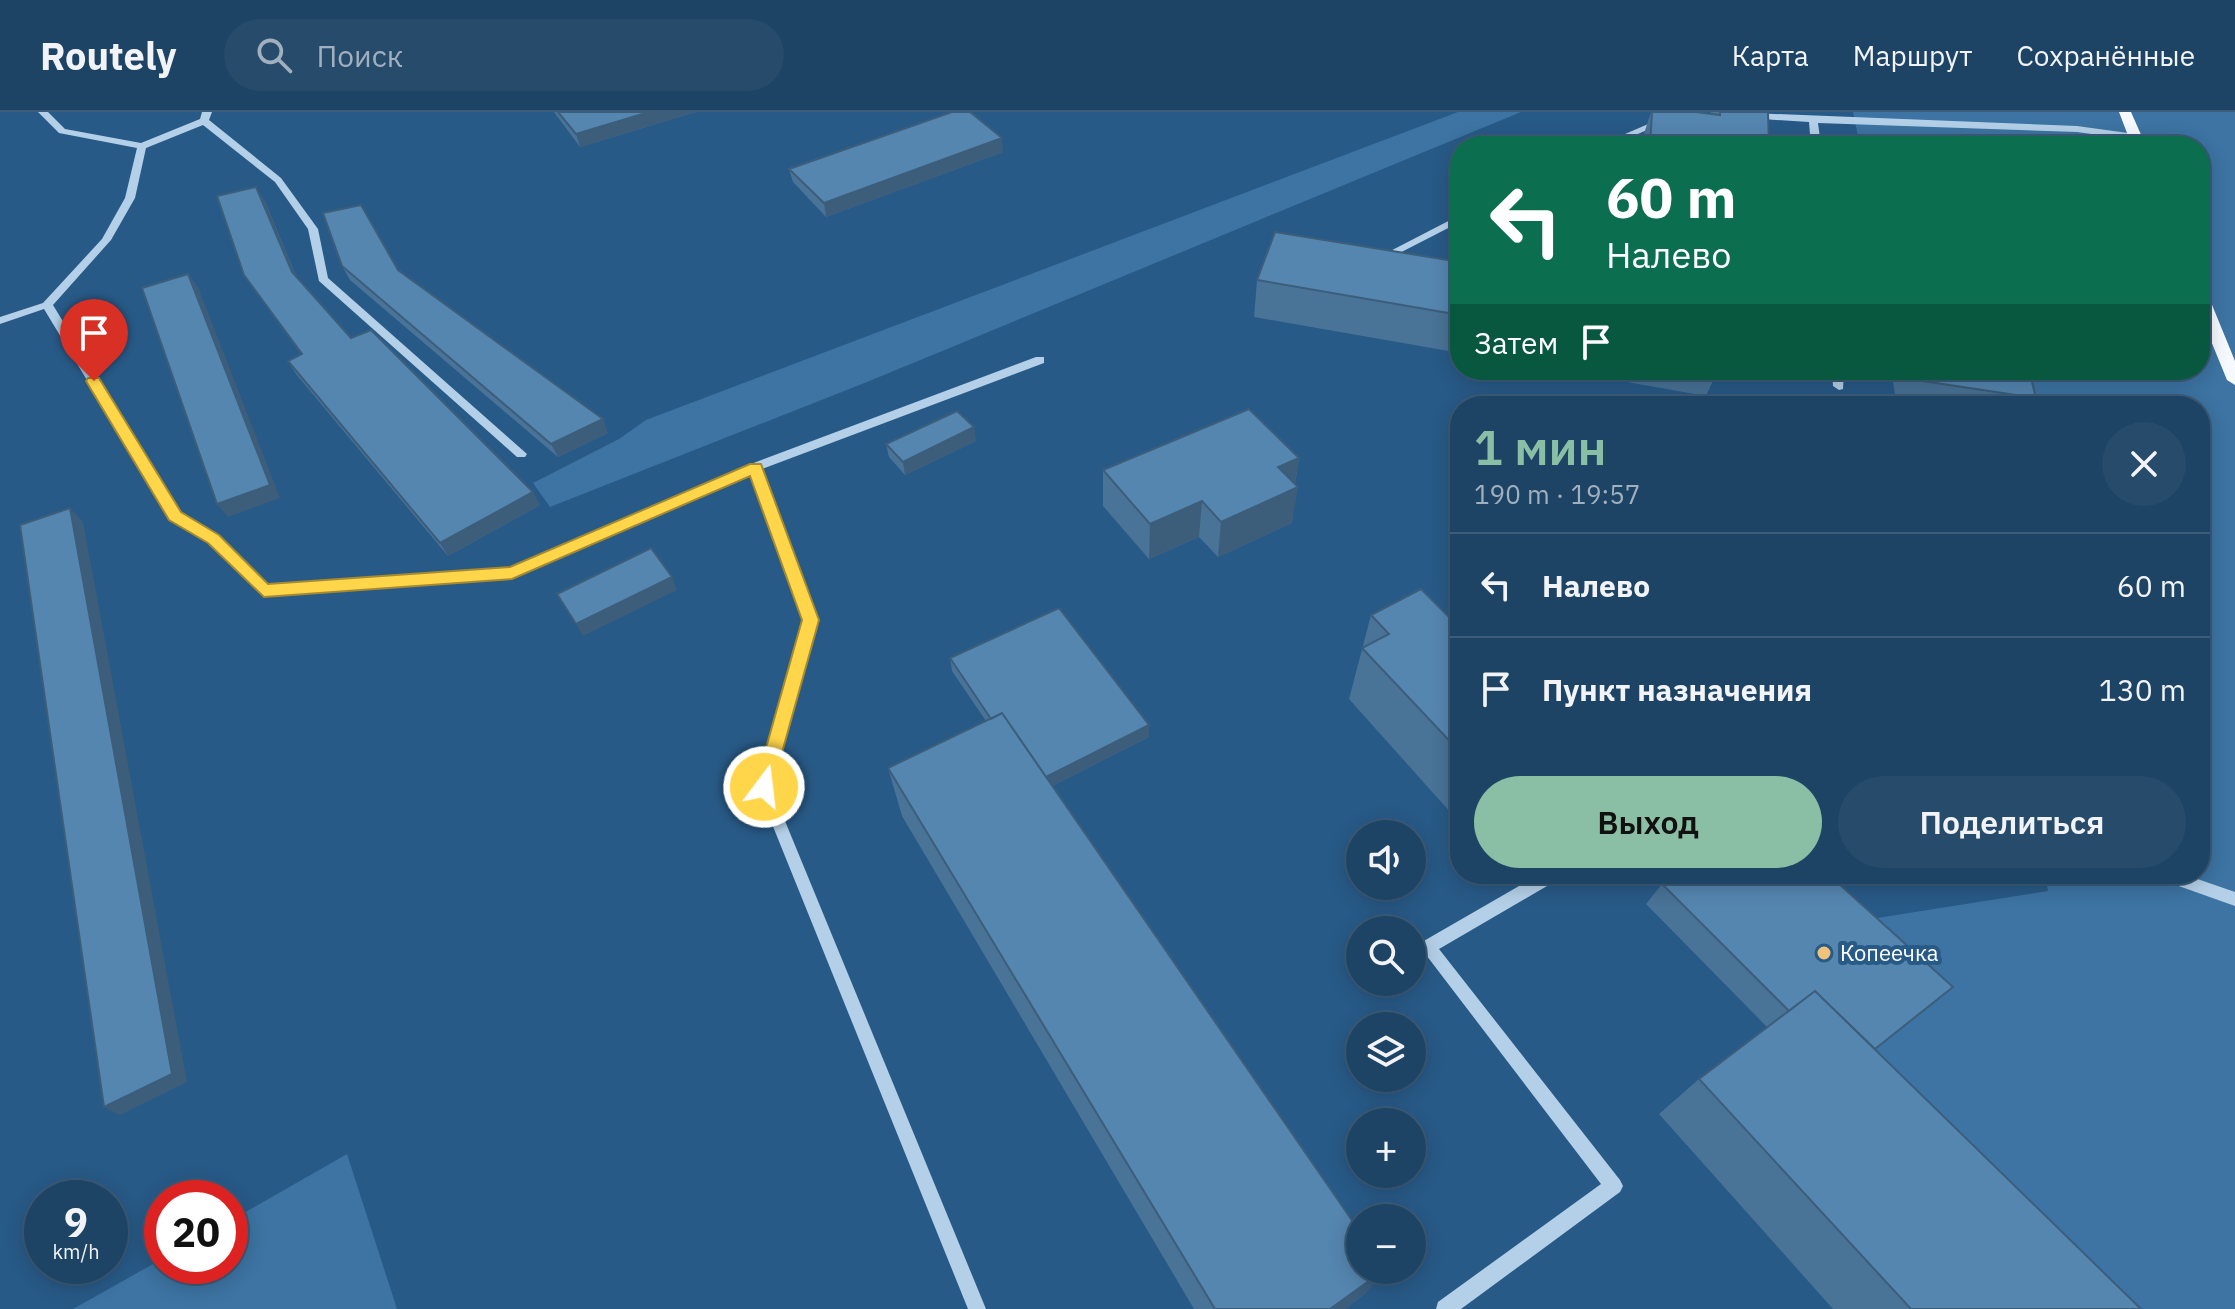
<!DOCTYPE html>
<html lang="ru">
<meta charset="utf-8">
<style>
body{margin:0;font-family:"IBM Plex Sans",sans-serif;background:#264b6b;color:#f1f3f6;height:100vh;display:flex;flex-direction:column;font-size:30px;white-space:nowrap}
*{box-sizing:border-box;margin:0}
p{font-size:26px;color:#a1b0bf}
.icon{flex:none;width:44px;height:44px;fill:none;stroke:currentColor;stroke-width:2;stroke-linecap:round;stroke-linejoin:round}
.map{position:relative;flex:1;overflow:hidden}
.sheet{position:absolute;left:1450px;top:284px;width:760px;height:488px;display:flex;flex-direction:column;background:#1e4465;border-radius:32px;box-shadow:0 4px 20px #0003,0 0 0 2px #3c5c79}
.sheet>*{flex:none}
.top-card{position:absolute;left:1450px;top:24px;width:760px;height:244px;border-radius:32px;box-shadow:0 4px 20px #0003,0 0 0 2px #3c5c79;background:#0b6e4f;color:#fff;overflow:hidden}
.fabs{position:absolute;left:1346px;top:708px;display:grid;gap:16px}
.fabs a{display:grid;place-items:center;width:80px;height:80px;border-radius:50%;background:#1e4465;box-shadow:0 4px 20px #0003,0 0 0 2px #3c5c79;font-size:40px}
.speed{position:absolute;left:24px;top:1068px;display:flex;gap:16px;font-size:40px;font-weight:700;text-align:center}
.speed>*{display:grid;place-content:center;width:104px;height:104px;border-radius:50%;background:#1e4465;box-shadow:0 4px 20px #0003,0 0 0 2px #3c5c79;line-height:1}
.speed small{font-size:20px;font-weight:400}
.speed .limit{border:12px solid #d22;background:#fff;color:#111}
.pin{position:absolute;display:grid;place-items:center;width:68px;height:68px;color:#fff;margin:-82px -34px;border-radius:50% 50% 50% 0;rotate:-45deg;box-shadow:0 0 8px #0007}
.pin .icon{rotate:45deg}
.me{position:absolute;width:88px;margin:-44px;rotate:15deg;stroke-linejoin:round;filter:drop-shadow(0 0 6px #0008)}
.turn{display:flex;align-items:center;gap:28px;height:168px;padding:0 24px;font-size:36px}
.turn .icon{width:104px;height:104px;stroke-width:2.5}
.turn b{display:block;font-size:56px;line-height:68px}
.then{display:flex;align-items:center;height:76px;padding:0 24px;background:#0003;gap:16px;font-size:30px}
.round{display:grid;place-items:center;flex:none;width:84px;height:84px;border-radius:42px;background:#264b6b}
.overview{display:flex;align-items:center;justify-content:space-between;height:136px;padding:0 24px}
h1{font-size:48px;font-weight:600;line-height:60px;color:#8abfa5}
.button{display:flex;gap:16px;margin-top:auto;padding:16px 24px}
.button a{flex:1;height:92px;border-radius:48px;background:#8abfa5;color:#111;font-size:32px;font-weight:600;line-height:92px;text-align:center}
.button a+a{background:#264b6b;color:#f1f3f6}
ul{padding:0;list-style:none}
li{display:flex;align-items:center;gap:24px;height:104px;padding:0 24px;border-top:2px solid #3c5c79}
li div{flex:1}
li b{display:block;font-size:30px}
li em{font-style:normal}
header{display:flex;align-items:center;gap:48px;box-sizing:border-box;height:112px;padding:0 40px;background:#1e4465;border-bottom:2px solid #3c5c79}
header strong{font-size:38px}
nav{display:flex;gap:44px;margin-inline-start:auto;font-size:28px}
.search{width:560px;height:72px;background:#264b6b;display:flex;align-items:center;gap:20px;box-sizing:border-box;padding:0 28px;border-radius:44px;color:#a1b0bf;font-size:30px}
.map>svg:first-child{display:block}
</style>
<header>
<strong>Routely</strong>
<div class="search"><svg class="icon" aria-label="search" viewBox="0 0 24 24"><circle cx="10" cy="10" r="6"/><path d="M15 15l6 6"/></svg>Поиск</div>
<nav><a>Карта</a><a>Маршрут</a><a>Сохранённые</a></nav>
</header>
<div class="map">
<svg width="2235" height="1197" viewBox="0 0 2235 1197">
<rect width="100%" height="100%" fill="#285a87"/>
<path fill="#3d74a3" d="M1458,0h63l-654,270 -317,125 -17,-24 86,-44 27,-19z
M1853,0h382v1197h-191l-218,-222 13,-163 209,-33 -3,-17h155v-468h-181l-8,-36h189v-224h-340z
M347,1042l50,155h-324l89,-50v7h68v-45z"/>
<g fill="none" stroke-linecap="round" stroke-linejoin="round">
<path fill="#b4d0e8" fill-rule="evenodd" d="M38,0h10l17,17 76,14 59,-24 2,-7h10l-3,8 72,58 37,51 10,49 199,176 -2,3h-8l-198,-176 -11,-52 -33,-47 -72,-57 -57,23 -11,50 -24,42 -58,65 126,208 39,23 49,49 243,-17 241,-104 285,-107h8v6l-282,106 56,151 -47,167 215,522h-18l-211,-522 47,-167 -53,-147 -239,105 -253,15 -49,-51 -39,-23 -127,-210 -44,15v-7l43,-14 59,-64 23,-41 12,-50 -78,-15z
M1750,1l327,13 58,8 5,3 -5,3 -58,-8 -259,-9 3,23h-10l-2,-24 -62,-4v-4z
M1660,7l8,2 -58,25h-13z
M1460,103v7l-78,40h-8l-1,-2z
M1832,258h12l-1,19 -4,1 -6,-4z
M1540,762h22l-3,5 -120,70 181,231 3,6 -3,6 -159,117h-25l2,-7 163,-118 -181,-237 2,-5z
M2156,762h27l52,18v14l-76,-27z"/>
<path fill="#f6fafe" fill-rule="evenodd" d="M2119,0h12l15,34h-14z
M2200,178l8,5 27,66v24l-8,-5 -27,-66z"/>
</g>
<path fill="#497397" d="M554,0h142l-116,35z
M1651,0h45l14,2 1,-2h57l1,34h-129z
M1003,40l-177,65 -33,-35 -4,-13z
M265,89l32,77 54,60 189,167 -92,51 -152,-182 -8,-13 13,-7 -57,-79z
M1460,150v91l-206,-36 3,-37z
M342,154l56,4 210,163 -50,24 -208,-177z
M1559,258h159l-12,26z
M1891,258h138l7,28 -6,8h-133z
M976,329l-71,34 -16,-18 -3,-13z
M1299,346l-4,26 -3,39 -74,34 -19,-20 -50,22 -46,-53v-36z
M1371,503l89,13v195l-111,-124z
M950,546l199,67v12l-97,49 314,507 -21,16h-151l-292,-493 -14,-48 98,-47 -34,-50z
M1662,772l213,165 266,260h-308l-174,-195 40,-35 68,-52 -121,-123z"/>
<path fill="#3c5e7b" d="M649,0h47l-116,35 -4,-13z
M1002,26l1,14 -177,65 -2,-14z
M256,75l9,14 35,85 -8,-14z
M188,162l10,13 82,211 -52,19 -11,-13z
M603,307l5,14 -50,24 -7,-13z
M974,315l2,14 -71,34 -2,-13z
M1299,346l-5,31 4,-2 -6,36 -74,34 3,-35 57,-55z
M533,380l7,13 -92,51 -8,-13z
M1202,389l-3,36 -50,22 1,-35z
M70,396l13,14 104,560 -67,33 -16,-8z
M672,465l5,13 -94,46 -7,-12z
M1149,613v12l-113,57 -2,-11z
M1385,1158l-19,23 -21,16h-15z"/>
<path fill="#5586b0" stroke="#3c5e7b" stroke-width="2" d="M558,0h91l-73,22z
M952,0h18l32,26 -178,65 -35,-34z
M1652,0h44l24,3v-3h48l1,34h-119z
M256,75l36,85 59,66 20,-8 162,162 -93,51 -152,-182 14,-7 -58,-79 -27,-79z
M361,93l37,65 205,149 -52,25 -209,-178 -19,-53z
M1275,120l185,30v53l-203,-35z
M188,162l82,211 -53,19 -75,-216z
M1921,258h108l7,28 -113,-17z
M1249,297l50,49 -21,9 20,20 -77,35 -19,-21 -52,23 -47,-54z
M957,299l17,16 -71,35 -17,-18z
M70,396l102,566 -68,33 -84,-582z
M651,436l21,29 -96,47 -19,-30z
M1421,477l39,39v124l-98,-104 27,-14 -18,-19z
M1059,496l90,117 -103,52 -44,-64 -11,6 -41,-61z
M1002,601l358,519v38h24l-54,39h-115l-327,-541z
M1676,762h152l125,113 -78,62 -60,-58 -26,20 -127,-127z
M1815,879l326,318h-230l-212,-230z"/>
<path fill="#ffd54a" stroke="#a68a30" stroke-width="2" d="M88,266h11l82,134 38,23 49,49 242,-17 240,-103h11l58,156 -48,172 -7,3 -9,-8 47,-167 -52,-144 -238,103 -248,18 -56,-54 -39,-23 -83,-139z"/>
<circle fill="#f0c37a" stroke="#285a87" stroke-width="3" cx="1824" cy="841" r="8"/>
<g text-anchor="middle" stroke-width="8" stroke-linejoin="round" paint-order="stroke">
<g font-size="22" fill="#fff" stroke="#285a87" text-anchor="start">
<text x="1840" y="849">Копеечка</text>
</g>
</g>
</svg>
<div class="fabs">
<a><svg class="icon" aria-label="sound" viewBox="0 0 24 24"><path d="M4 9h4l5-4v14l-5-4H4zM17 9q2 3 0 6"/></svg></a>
<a><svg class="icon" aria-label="search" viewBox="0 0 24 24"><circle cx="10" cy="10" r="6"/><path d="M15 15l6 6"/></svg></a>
<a><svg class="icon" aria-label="layers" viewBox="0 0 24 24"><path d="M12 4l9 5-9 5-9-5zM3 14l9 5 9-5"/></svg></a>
<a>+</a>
<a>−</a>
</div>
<div class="speed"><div>9<small>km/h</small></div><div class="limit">20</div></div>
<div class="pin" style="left:94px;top:269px;background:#d93025"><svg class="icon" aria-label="arrive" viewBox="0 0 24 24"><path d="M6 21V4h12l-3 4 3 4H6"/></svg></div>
<svg class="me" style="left:764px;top:675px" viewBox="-20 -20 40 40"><circle r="17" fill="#ffd54a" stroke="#fff" stroke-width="3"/><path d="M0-11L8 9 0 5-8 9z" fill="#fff"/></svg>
<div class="top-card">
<div class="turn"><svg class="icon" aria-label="left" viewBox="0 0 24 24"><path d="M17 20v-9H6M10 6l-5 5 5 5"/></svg><div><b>60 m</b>Налево</div></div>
<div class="then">Затем<svg class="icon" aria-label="arrive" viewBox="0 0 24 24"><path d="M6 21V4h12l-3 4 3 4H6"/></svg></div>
</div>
<section class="sheet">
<div class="overview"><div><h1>1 мин</h1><p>190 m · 19:57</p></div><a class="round"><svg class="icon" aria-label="close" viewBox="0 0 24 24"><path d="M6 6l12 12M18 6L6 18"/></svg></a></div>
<ul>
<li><svg class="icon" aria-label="left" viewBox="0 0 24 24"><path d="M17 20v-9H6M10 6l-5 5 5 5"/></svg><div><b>Налево</b></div><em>60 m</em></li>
<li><svg class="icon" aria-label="arrive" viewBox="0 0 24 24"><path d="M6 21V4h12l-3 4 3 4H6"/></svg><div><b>Пункт назначения</b></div><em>130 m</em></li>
</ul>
<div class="button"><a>Выход</a><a>Поделиться</a></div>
</section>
</div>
